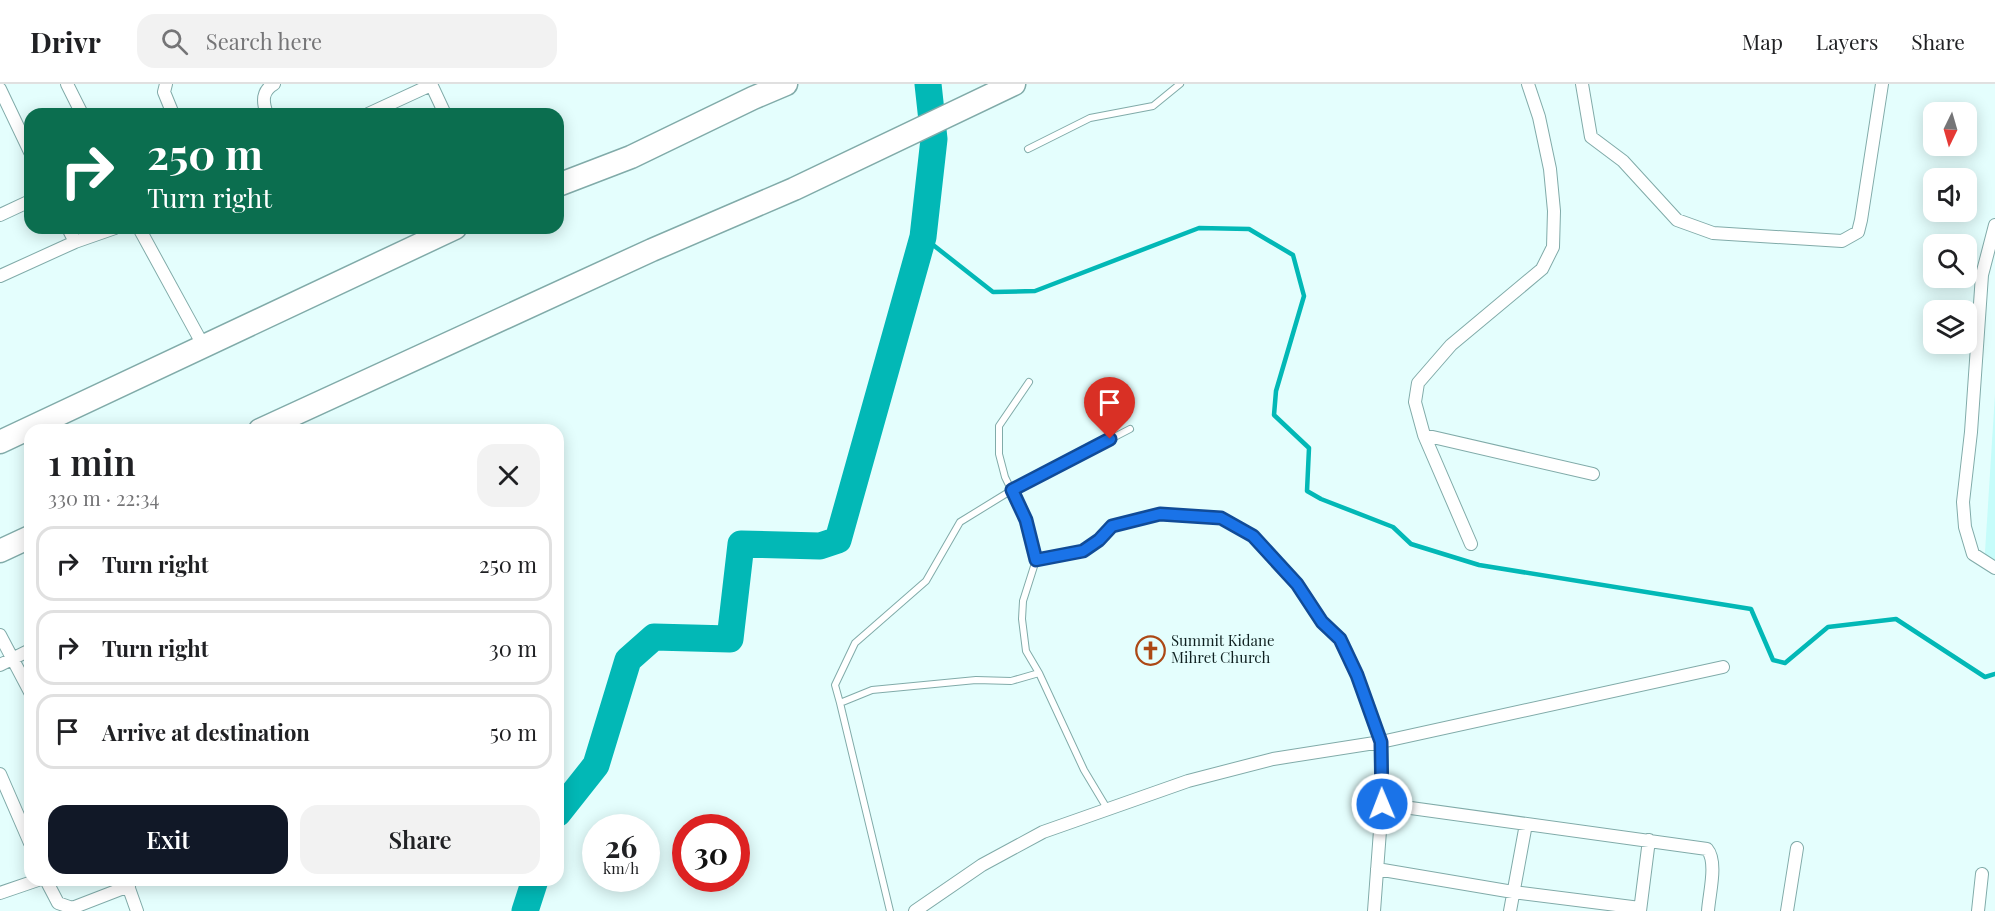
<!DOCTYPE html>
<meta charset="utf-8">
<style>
body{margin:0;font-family:"Playfair Display",serif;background:#f2f2f2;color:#202124;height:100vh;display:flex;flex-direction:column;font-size:22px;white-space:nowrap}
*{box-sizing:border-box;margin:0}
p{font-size:20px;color:#757577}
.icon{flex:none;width:33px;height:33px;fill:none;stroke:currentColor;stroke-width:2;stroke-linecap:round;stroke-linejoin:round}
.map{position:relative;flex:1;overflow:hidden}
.panel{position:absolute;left:24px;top:340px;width:540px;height:462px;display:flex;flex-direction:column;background:#fff;border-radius:18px;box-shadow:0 3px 15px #0003}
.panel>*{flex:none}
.hud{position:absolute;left:24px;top:24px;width:540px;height:126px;border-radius:18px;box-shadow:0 3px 15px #0003;background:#0b6e4f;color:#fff;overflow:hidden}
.needle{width:39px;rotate:185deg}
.buttons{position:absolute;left:1923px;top:18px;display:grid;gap:12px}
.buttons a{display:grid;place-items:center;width:54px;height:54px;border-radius:12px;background:#fff;box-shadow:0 3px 15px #0003;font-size:30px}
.speed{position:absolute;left:582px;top:730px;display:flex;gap:12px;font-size:30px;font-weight:700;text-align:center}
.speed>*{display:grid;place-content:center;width:78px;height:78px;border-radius:50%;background:#fff;box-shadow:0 3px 15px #0003;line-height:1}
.speed small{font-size:15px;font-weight:400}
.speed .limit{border:9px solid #d22;background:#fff;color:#111}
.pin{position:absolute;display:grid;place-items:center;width:51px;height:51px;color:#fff;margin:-62px -26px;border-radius:50% 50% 50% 0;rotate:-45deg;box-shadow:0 0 6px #0007}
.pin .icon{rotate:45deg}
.me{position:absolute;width:66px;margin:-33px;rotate:359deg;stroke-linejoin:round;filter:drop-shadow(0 0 4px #0008)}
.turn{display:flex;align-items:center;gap:21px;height:126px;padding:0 24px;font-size:27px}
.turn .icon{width:78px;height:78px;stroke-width:2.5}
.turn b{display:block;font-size:42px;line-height:51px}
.round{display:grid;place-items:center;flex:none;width:63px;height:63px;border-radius:18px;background:#f2f2f2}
.headline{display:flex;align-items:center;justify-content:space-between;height:102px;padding:0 24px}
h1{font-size:36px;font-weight:600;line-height:45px}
.cta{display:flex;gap:12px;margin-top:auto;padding:12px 24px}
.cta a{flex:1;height:69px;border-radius:18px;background:#111827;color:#fff;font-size:24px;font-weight:600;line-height:69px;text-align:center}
.cta a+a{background:#f2f2f2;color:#202124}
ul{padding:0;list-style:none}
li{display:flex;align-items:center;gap:18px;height:75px;margin:0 12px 9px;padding:0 12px;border:3px solid #e0e0e0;border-radius:18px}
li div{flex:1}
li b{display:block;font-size:22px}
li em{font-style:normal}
header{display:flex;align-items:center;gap:36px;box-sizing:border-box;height:84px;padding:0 30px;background:#fff;border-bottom:2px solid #e0e0e0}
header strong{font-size:28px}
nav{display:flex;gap:33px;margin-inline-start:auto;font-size:21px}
.search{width:420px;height:54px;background:#f2f2f2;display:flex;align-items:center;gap:15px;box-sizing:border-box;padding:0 21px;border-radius:18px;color:#757577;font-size:22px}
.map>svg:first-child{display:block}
</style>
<header>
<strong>Drivr</strong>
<div class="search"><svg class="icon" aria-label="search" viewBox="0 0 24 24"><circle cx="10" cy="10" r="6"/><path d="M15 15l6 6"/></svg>Search here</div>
<nav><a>Map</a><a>Layers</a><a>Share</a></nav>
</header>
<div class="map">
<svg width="1995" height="827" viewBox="0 0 1995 827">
<rect width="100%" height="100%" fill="#e4fefd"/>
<path fill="#c6fcfa" d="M1995,310v177l-11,-3z"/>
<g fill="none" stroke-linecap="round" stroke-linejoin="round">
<path stroke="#02b8b6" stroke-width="4.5" d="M923,153l70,55 42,-1 164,-63 50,1 44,26 11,41 -28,95 -2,24 35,33 -2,43 14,8 72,28 18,17 68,21 272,44 22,51 12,3 43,-36 68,-8 89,58 10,-3"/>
<path stroke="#02b8b6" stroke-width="27" d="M558,729l38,-48 32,-105 26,-23 76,2 11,-95 79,2 18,-6 85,-303 11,-98 -6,-55
M525,827l10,-31"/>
<defs>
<path id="lane" d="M1028,65l62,-31 63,-12 27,-22
M1029,298l-30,44v28l6,23 21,43 10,40 -13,41 -1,18 4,32 13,22 45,97 24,40
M1036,476l47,-9 16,-11 13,-14 16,-5 32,-7 61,4 32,18 44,47 25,39 17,17 18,36 24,67
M840,619l-5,-18 20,-42 71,-62 34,-59 52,-32 118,-61
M890,827l-50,-208 32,-13 104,-10 35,1 28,-8"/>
<path id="street" d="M67,0l15,30
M166,0l-2,8 9,22
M431,0l14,30
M1582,0l9,53 32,24 54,59 36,13 129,8 16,-9 3,-12 21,-136
M0,5l30,63
M267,30c-5,-13 -5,-23 7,-30
M368,30l63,-29
M0,131l30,-14
M1995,141l-13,50 -11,157 -8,70 2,25 8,27 22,14
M68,144l7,14
M139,144l64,117
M0,192l75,-34 40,-14
M1424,351l169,39
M1471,460l-47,-109 -9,-33 3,-19 33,-38 91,-76 11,-22 1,-36 -4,-42 -11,-52 -11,-33
M0,551l30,57
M0,581l30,-15
M0,690l30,69
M1382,720l325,45c11,13 2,45 1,62
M1377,785l136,23 127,16
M46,796l12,23 14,5 57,-22
M126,796l11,31
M0,809l38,-13
M915,827l67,-46 61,-33 145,-51 85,-22 108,-17 342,-75
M1374,827l8,-107 -1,-62
M1510,827l16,-87
M1640,827l9,-71
M1787,827l10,-63
M1978,827l4,-37"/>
<path id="highway" d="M558,101l73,-28 122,-59 33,-14
M260,346l392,-180 142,-61 220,-105
M0,358l455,-214
M0,467l30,-14"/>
</defs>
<use href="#lane" stroke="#81aba9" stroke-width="8"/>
<use href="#street" stroke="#81aba9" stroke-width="14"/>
<use href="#highway" stroke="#81aba9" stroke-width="25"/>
<use href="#lane" stroke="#fff" stroke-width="6"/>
<use href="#street" stroke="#fff" stroke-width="12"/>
<use href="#highway" stroke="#fff" stroke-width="22"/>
</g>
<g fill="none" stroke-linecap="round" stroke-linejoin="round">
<defs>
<path id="route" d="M1110,355l-98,51 14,30 10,40 47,-9 16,-11 13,-14 48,-12 61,4 32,18 44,48 25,38 18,17 17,36 24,67 1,62"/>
</defs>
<use href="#route" stroke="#114b97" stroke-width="15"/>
<use href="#route" stroke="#1a73e8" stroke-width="10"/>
</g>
<defs>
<symbol id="church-ring" viewBox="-11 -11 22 22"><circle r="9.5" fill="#e4fefd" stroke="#ac4815" stroke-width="1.5"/><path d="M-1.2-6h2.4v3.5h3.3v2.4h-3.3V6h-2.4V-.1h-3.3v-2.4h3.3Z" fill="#ac4815"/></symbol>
</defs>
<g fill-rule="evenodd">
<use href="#church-ring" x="1134" y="550" width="33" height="33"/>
</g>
<g text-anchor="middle" stroke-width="6" stroke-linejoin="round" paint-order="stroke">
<g font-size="15" fill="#0f2020" stroke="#e4fefd" text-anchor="start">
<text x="1171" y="562">Summit Kidane<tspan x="1171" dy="17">Mihret Church</tspan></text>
</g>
</g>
</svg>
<div class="buttons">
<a><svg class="needle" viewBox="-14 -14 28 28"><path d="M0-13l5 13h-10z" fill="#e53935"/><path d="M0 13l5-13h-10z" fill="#757577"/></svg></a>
<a><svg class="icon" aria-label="sound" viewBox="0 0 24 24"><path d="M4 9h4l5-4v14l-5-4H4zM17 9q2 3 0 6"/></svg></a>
<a><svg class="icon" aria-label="search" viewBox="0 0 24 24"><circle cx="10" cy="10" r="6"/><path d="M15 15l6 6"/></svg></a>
<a><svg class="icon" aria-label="layers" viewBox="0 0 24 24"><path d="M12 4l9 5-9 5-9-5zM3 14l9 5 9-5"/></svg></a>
</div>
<div class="speed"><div>26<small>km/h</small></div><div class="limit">30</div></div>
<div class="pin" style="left:1110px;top:355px;background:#d93025"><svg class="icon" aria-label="arrive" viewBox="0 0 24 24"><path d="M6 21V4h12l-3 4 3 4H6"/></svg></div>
<svg class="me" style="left:1382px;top:720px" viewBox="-20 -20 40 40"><circle r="17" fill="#1a73e8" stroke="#fff" stroke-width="3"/><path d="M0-11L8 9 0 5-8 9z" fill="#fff"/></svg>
<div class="hud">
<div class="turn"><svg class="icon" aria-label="right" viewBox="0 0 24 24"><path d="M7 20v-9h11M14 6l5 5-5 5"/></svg><div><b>250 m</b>Turn right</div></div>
</div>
<section class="panel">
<div class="headline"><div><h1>1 min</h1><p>330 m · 22:34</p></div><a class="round"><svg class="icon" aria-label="close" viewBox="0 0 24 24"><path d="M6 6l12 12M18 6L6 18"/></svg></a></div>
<ul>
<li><svg class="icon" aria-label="right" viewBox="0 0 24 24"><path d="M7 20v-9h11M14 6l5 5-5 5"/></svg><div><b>Turn right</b></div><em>250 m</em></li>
<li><svg class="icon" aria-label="right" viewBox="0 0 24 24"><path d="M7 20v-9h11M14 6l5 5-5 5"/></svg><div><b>Turn right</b></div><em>30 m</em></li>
<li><svg class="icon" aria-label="arrive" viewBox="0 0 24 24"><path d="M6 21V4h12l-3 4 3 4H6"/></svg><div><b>Arrive at destination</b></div><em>50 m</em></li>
</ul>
<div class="cta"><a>Exit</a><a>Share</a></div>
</section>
</div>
